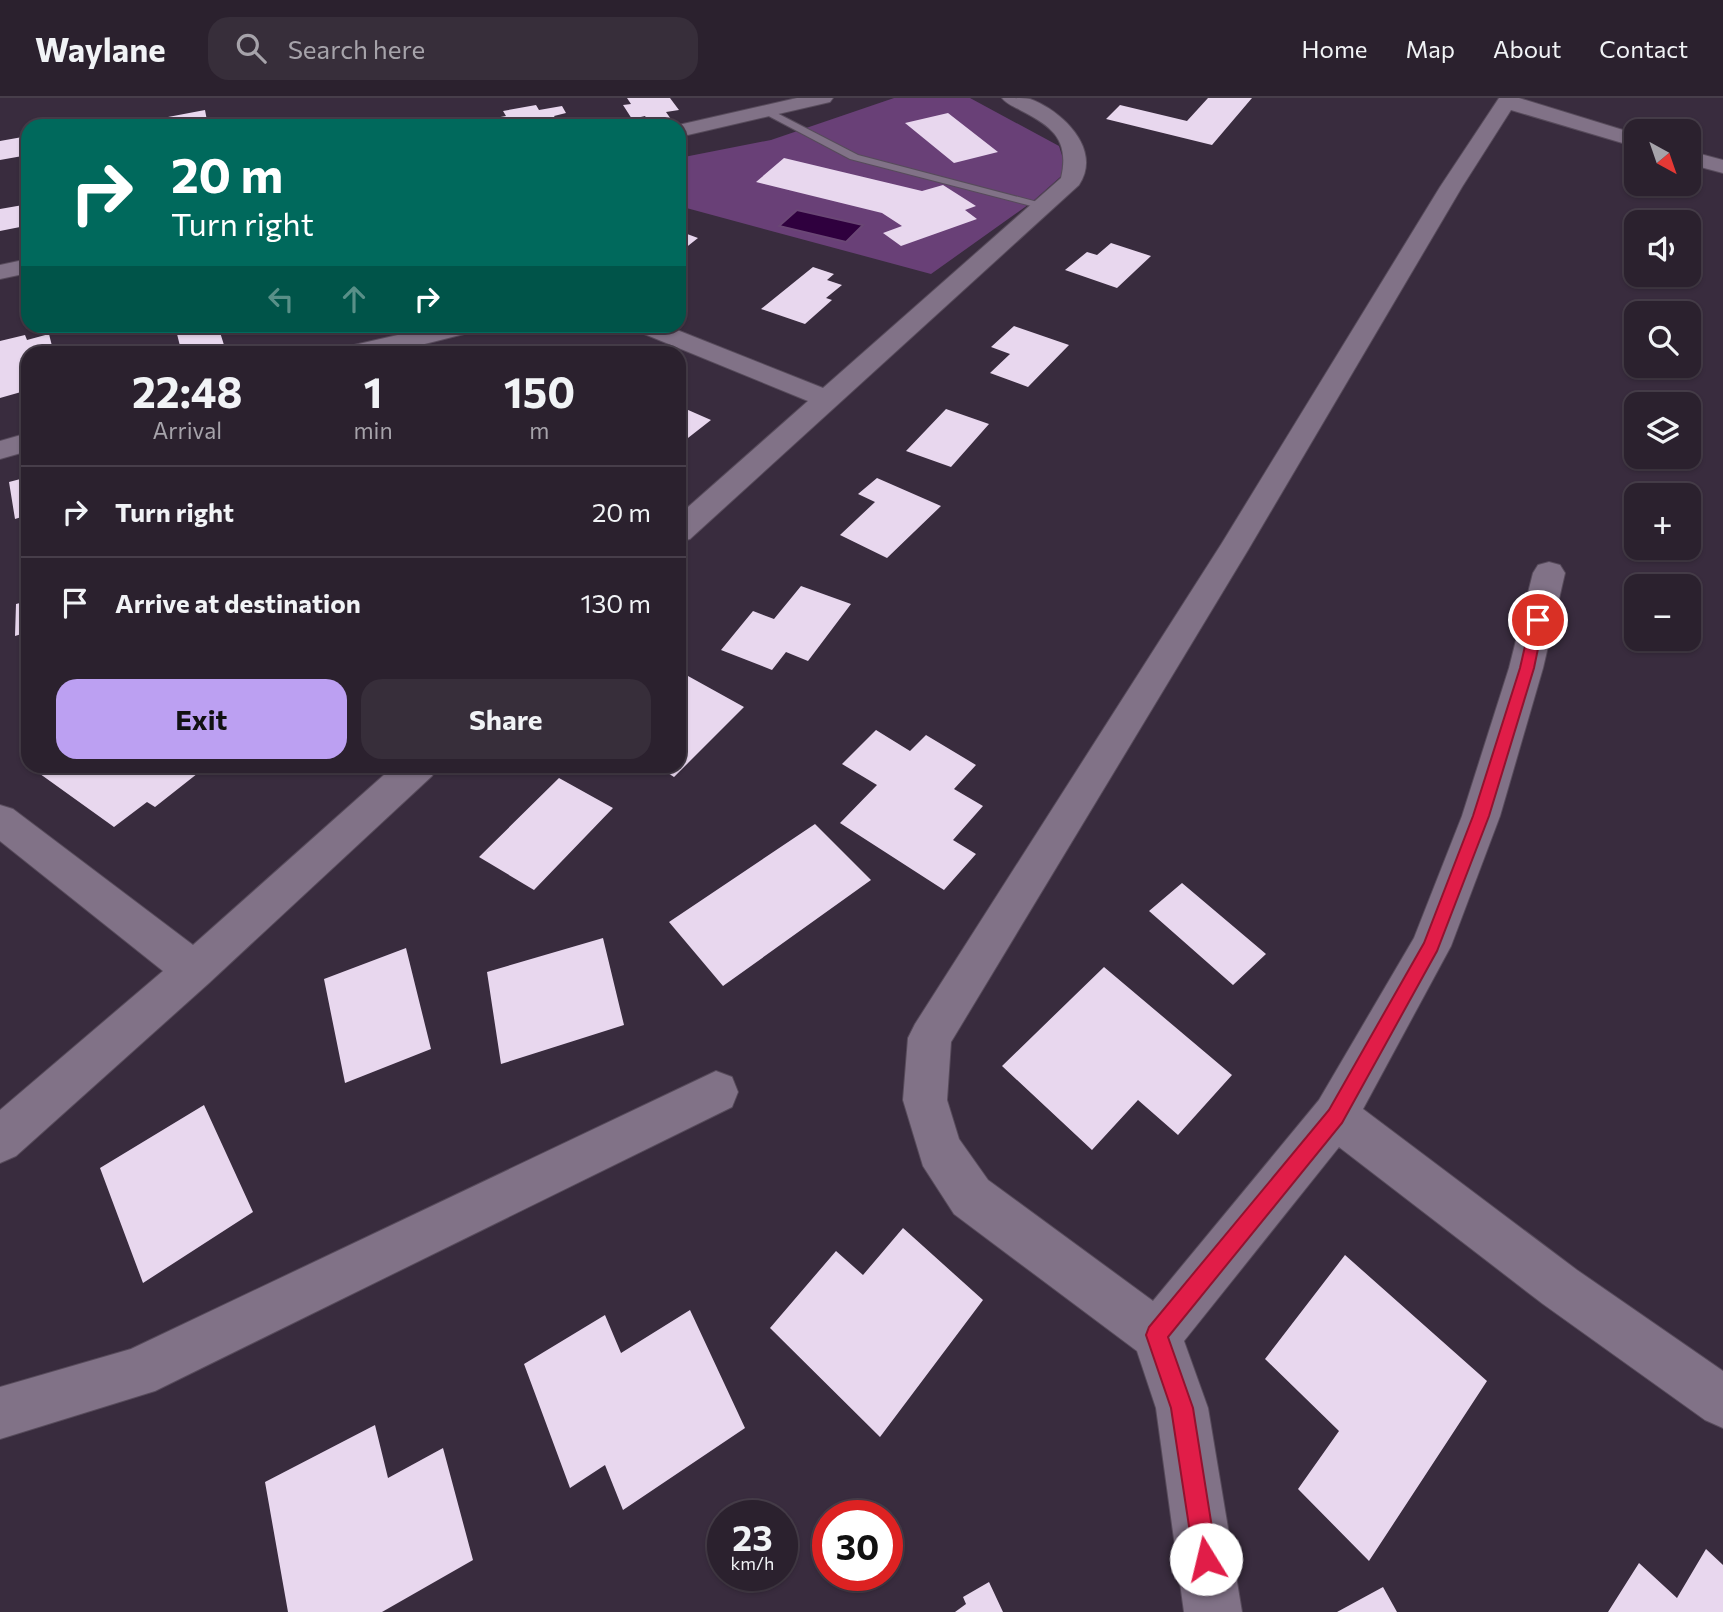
<!DOCTYPE html>
<meta charset="utf-8">
<style>
body{margin:0;font-family:Commissioner,sans-serif;background:#372e3a;color:#f1f3f6;height:100vh;display:flex;flex-direction:column;font-size:26px;white-space:nowrap}
*{box-sizing:border-box;margin:0}
p{font-size:23px;color:#a6a3aa}
.icon{flex:none;width:38px;height:38px;fill:none;stroke:currentColor;stroke-width:2;stroke-linecap:round;stroke-linejoin:round}
.map{position:relative;flex:1;overflow:hidden}
.details{position:absolute;left:21px;top:248px;width:665px;height:427px;display:flex;flex-direction:column;background:#2b212e;border-radius:21px;box-shadow:0 2px 5px #0004,0 0 0 2px #473e4a}
.details>*{flex:none}
.banner{position:absolute;left:21px;top:21px;width:665px;height:214px;border-radius:21px;box-shadow:0 2px 5px #0004,0 0 0 2px #473e4a;background:#00695c;color:#fff;overflow:hidden}
.needle{width:46px;rotate:140deg}
.fabs{position:absolute;left:1624px;top:21px;display:grid;gap:14px}
.fabs a{display:grid;place-items:center;width:77px;height:77px;border-radius:14px;background:#2b212e;box-shadow:0 2px 5px #0004,0 0 0 2px #473e4a;font-size:35px}
.speed{position:absolute;left:707px;top:1402px;display:flex;gap:14px;font-size:35px;font-weight:700;text-align:center}
.speed>*{display:grid;place-content:center;width:91px;height:91px;border-radius:50%;background:#2b212e;box-shadow:0 2px 5px #0004,0 0 0 2px #473e4a;line-height:1}
.speed small{font-size:18px;font-weight:400}
.speed .limit{border:10px solid #d22;background:#fff;color:#111}
.pin{position:absolute;display:grid;place-items:center;width:60px;height:60px;color:#fff;margin:-30px;border:4px solid #fff;border-radius:50%;box-shadow:0 2px 7px #0007}
.me{position:absolute;width:77px;margin:-38px;rotate:351deg;stroke-linejoin:round;filter:drop-shadow(0 0 5px #0008)}
.turn{display:flex;align-items:center;gap:24px;height:147px;padding:0 35px;font-size:32px}
.turn .icon{width:91px;height:91px;stroke-width:2.5}
.turn b{display:block;font-size:49px;line-height:60px}
.lanes{display:flex;align-items:center;height:66px;padding:0 35px;background:#0003;justify-content:center;gap:35px;direction:ltr}
.lanes .off{opacity:.35}
.eta{display:flex;justify-content:space-evenly;align-items:center;height:119px;text-align:center}
.eta b{font-size:42px;font-weight:700;line-height:49px}
.action{display:flex;gap:14px;margin-top:auto;padding:14px 35px}
.action a{flex:1;height:80px;border-radius:21px;background:#bca0f2;color:#111;font-size:28px;font-weight:700;line-height:80px;text-align:center}
.action a+a{background:#372e3a;color:#f1f3f6}
ul{padding:0;list-style:none}
li{display:flex;align-items:center;gap:21px;height:91px;padding:0 35px;border-top:2px solid #473e4a}
li div{flex:1}
li b{display:block;font-size:26px}
li em{font-style:normal}
header{display:flex;align-items:center;gap:42px;box-sizing:border-box;height:98px;padding:0 35px;background:#2b212e;border-bottom:2px solid #473e4a}
header strong{font-size:33px}
nav{display:flex;gap:38px;margin-inline-start:auto;font-size:24px}
.search{width:490px;height:63px;background:#372e3a;display:flex;align-items:center;gap:18px;box-sizing:border-box;padding:0 24px;border-radius:21px;color:#a6a3aa;font-size:26px}
.map>svg:first-child{display:block}
</style>
<header>
<strong>Waylane</strong>
<div class="search"><svg class="icon" aria-label="search" viewBox="0 0 24 24"><circle cx="10" cy="10" r="6"/><path d="M15 15l6 6"/></svg>Search here</div>
<nav><a>Home</a><a>Map</a><a>About</a><a>Contact</a></nav>
</header>
<div class="map">
<svg width="1723" height="1514" viewBox="0 0 1723 1514">
<rect width="100%" height="100%" fill="#392c3e"/>
<path fill="#694077" d="M894,0h76l89,48 8,25 -35,31 -101,72 -252,-68v-48l92,-18z"/>
<path fill="#2f003e" stroke="#6a4675" stroke-width="2" d="M797,112l66,15 -17,17 -67,-16z"/>
<path fill="#e8d7ee" d="M627,0h43l9,12 -13,2 7,10 -22,3 -6,-9 -13,3 -9,-14 8,-1z
M1208,0h44l-40,47 -106,-26 14,-14 67,16z
M536,7l3,5 23,-4 4,7 -12,3 5,8 -8,2h-63l-4,-6 22,-4 -3,-5z
M205,12l3,16h-69l29,-7v-2z
M948,15l50,39 -44,11 -49,-40z
M28,38v19l-28,5v-19z
M784,60l138,33 21,-6 33,21 -11,4 12,9 -76,27 -18,-13 19,-7 -20,-13 -126,-31z
M23,107v4l5,-1 -3,18 -25,5v-22z
M679,133l19,7 -19,15z
M1111,145l40,13 -34,32 -52,-18 22,-18 10,3z
M813,169l21,7 -7,6 15,5 -16,13 6,2 -27,24 -44,-15z
M167,228h51l6,19 -42,9 -6,-24 -7,2z
M1014,228l55,19 -41,42 -38,-14 20,-19 -19,-7z
M49,236l5,20h-26v36l-28,8v-57l25,-6 2,5z
M679,308l32,14 -32,25z
M946,311l43,15 -38,43 -45,-16z
M28,379v38l-13,4 -6,-37z
M877,380l64,28 -54,52 -47,-23 35,-33 -17,-8z
M801,488l50,18 -43,57 -22,-9 -14,18 -51,-20 32,-39 21,8z
M28,503v31l-13,4 1,-32z
M679,573l65,36 -70,70 -17,-11h22z
M876,632l34,21 16,-16 50,30 -22,24 29,17 -30,34 23,14 -32,36 -104,-67 37,-38 -35,-21z
M29,668h178l-52,41 -8,-5 -33,25z
M559,680l54,30 -79,82 -55,-33z
M815,726l56,56 -148,106 -54,-64z
M1182,785l84,71 -33,31 -84,-74z
M603,840l21,87 -123,39 -14,-92z
M406,850l25,101 -86,34 -21,-104z
M1104,869l128,108 -54,60 -40,-35 -46,50 -90,-84z
M204,1007l49,107 -110,71 -43,-115z
M903,1130l80,72 -103,137 -110,-109 66,-77 27,24z
M1345,1157l142,126 -118,180 -71,-72 41,-58 -74,-72z
M690,1212l55,118 -122,82 -18,-45 -35,23 -46,-124 81,-49 16,38z
M375,1327l13,53 55,-30 30,112 -91,52h-94l-23,-130z
M1706,1451l17,16v47h-115l31,-49 38,35z
M989,1484l14,30h-48l11,-8 -3,-7z
M1383,1489l14,25h-60z"/>
<g fill="none" stroke-linecap="round" stroke-linejoin="round">
<defs>
<path id="service" d="M767,10l91,47 191,50 -6,4 -193,-50 -87,-46 -1,-2z"/>
<path id="minor" d="M797,0h36l-3,4 -151,35v-11h-5z
M1002,0c9,0 20,0 28,1 31,11 73,50 49,86l-389,354 -11,3v-27l129,-114 -171,-70 -3,-5h33l156,62 238,-210c9,-38 -9,-52 -41,-68 -7,-4 -13,-6 -18,-12z
M1499,0h20l117,36v13l-125,-37 -49,77 -214,363 -297,492 -4,58 12,39 29,41 165,121 166,-201 95,-162 48,-122 47,-148 24,-95 5,-8 11,-3 11,3 5,8 -22,95 -43,148 -49,130 -88,163 214,161 146,101v57l-18,-8 -162,-116 -204,-157 -155,194 24,67 34,204h-58l-28,-204 -19,-57 -183,-137 -31,-48 -20,-66 5,-62 7,-14 307,-481 218,-356z
M1689,53l34,9v13l-34,-9z
M28,161v14l-28,6v-14z
M437,228h43l-4,5 -91,23h-48l4,-6z
M28,335v18l-28,8v-18z
M394,668h43l-5,10 -223,207 -193,173 -16,7v-53l163,-139 -163,-130v-36l13,4 180,136z
M716,973l16,6 6,15 -6,15 -577,284 -155,48v-52l131,-38z"/>
</defs>
<use href="#service" stroke="#574b5b" stroke-width="2"/>
<use href="#minor" stroke="#574b5b" stroke-width="2"/>
<use href="#service" fill="#817287" fill-rule="evenodd"/>
<use href="#minor" fill="#817287" fill-rule="evenodd"/>
</g>
<path fill="#e11d48" stroke="#92132f" stroke-width="2" d="M1538,517l6,5 -10,48 -45,148 -52,135 -95,172 -174,214 25,71 24,151 -3,8 -8,3 -8,-3 -4,-8 -23,-151 -25,-73 3,-8 180,-217 95,-167 49,-127 47,-148 11,-48z"/>
</svg>
<div class="fabs">
<a><svg class="needle" viewBox="-14 -14 28 28"><path d="M0-13l5 13h-10z" fill="#e53935"/><path d="M0 13l5-13h-10z" fill="#a6a3aa"/></svg></a>
<a><svg class="icon" aria-label="sound" viewBox="0 0 24 24"><path d="M4 9h4l5-4v14l-5-4H4zM17 9q2 3 0 6"/></svg></a>
<a><svg class="icon" aria-label="search" viewBox="0 0 24 24"><circle cx="10" cy="10" r="6"/><path d="M15 15l6 6"/></svg></a>
<a><svg class="icon" aria-label="layers" viewBox="0 0 24 24"><path d="M12 4l9 5-9 5-9-5zM3 14l9 5 9-5"/></svg></a>
<a>+</a>
<a>−</a>
</div>
<div class="speed"><div>23<small>km/h</small></div><div class="limit">30</div></div>
<div class="pin" style="left:1538px;top:522px;background:#d93025"><svg class="icon" aria-label="arrive" viewBox="0 0 24 24"><path d="M6 21V4h12l-3 4 3 4H6"/></svg></div>
<svg class="me" style="left:1206px;top:1461px" viewBox="-20 -20 40 40"><circle r="19" fill="#fff"/><path d="M0-13L10 11 0 6-10 11z" fill="#e11d48"/></svg>
<div class="banner">
<div class="turn"><svg class="icon" aria-label="right" viewBox="0 0 24 24"><path d="M7 20v-9h11M14 6l5 5-5 5"/></svg><div><b>20 m</b>Turn right</div></div>
<div class="lanes"><svg class="icon off" aria-label="left" viewBox="0 0 24 24"><path d="M17 20v-9H6M10 6l-5 5 5 5"/></svg><svg class="icon off" aria-label="ahead" viewBox="0 0 24 24"><path d="M12 20V5M6 11l6-6 6 6"/></svg><svg class="icon" aria-label="right" viewBox="0 0 24 24"><path d="M7 20v-9h11M14 6l5 5-5 5"/></svg></div>
</div>
<section class="details">
<div class="eta">
<div><b>22:48</b><p>Arrival</p></div>
<div><b>1</b><p>min</p></div>
<div><b>150</b><p>m</p></div>
</div>
<ul>
<li><svg class="icon" aria-label="right" viewBox="0 0 24 24"><path d="M7 20v-9h11M14 6l5 5-5 5"/></svg><div><b>Turn right</b></div><em>20 m</em></li>
<li><svg class="icon" aria-label="arrive" viewBox="0 0 24 24"><path d="M6 21V4h12l-3 4 3 4H6"/></svg><div><b>Arrive at destination</b></div><em>130 m</em></li>
</ul>
<div class="action"><a>Exit</a><a>Share</a></div>
</section>
</div>
